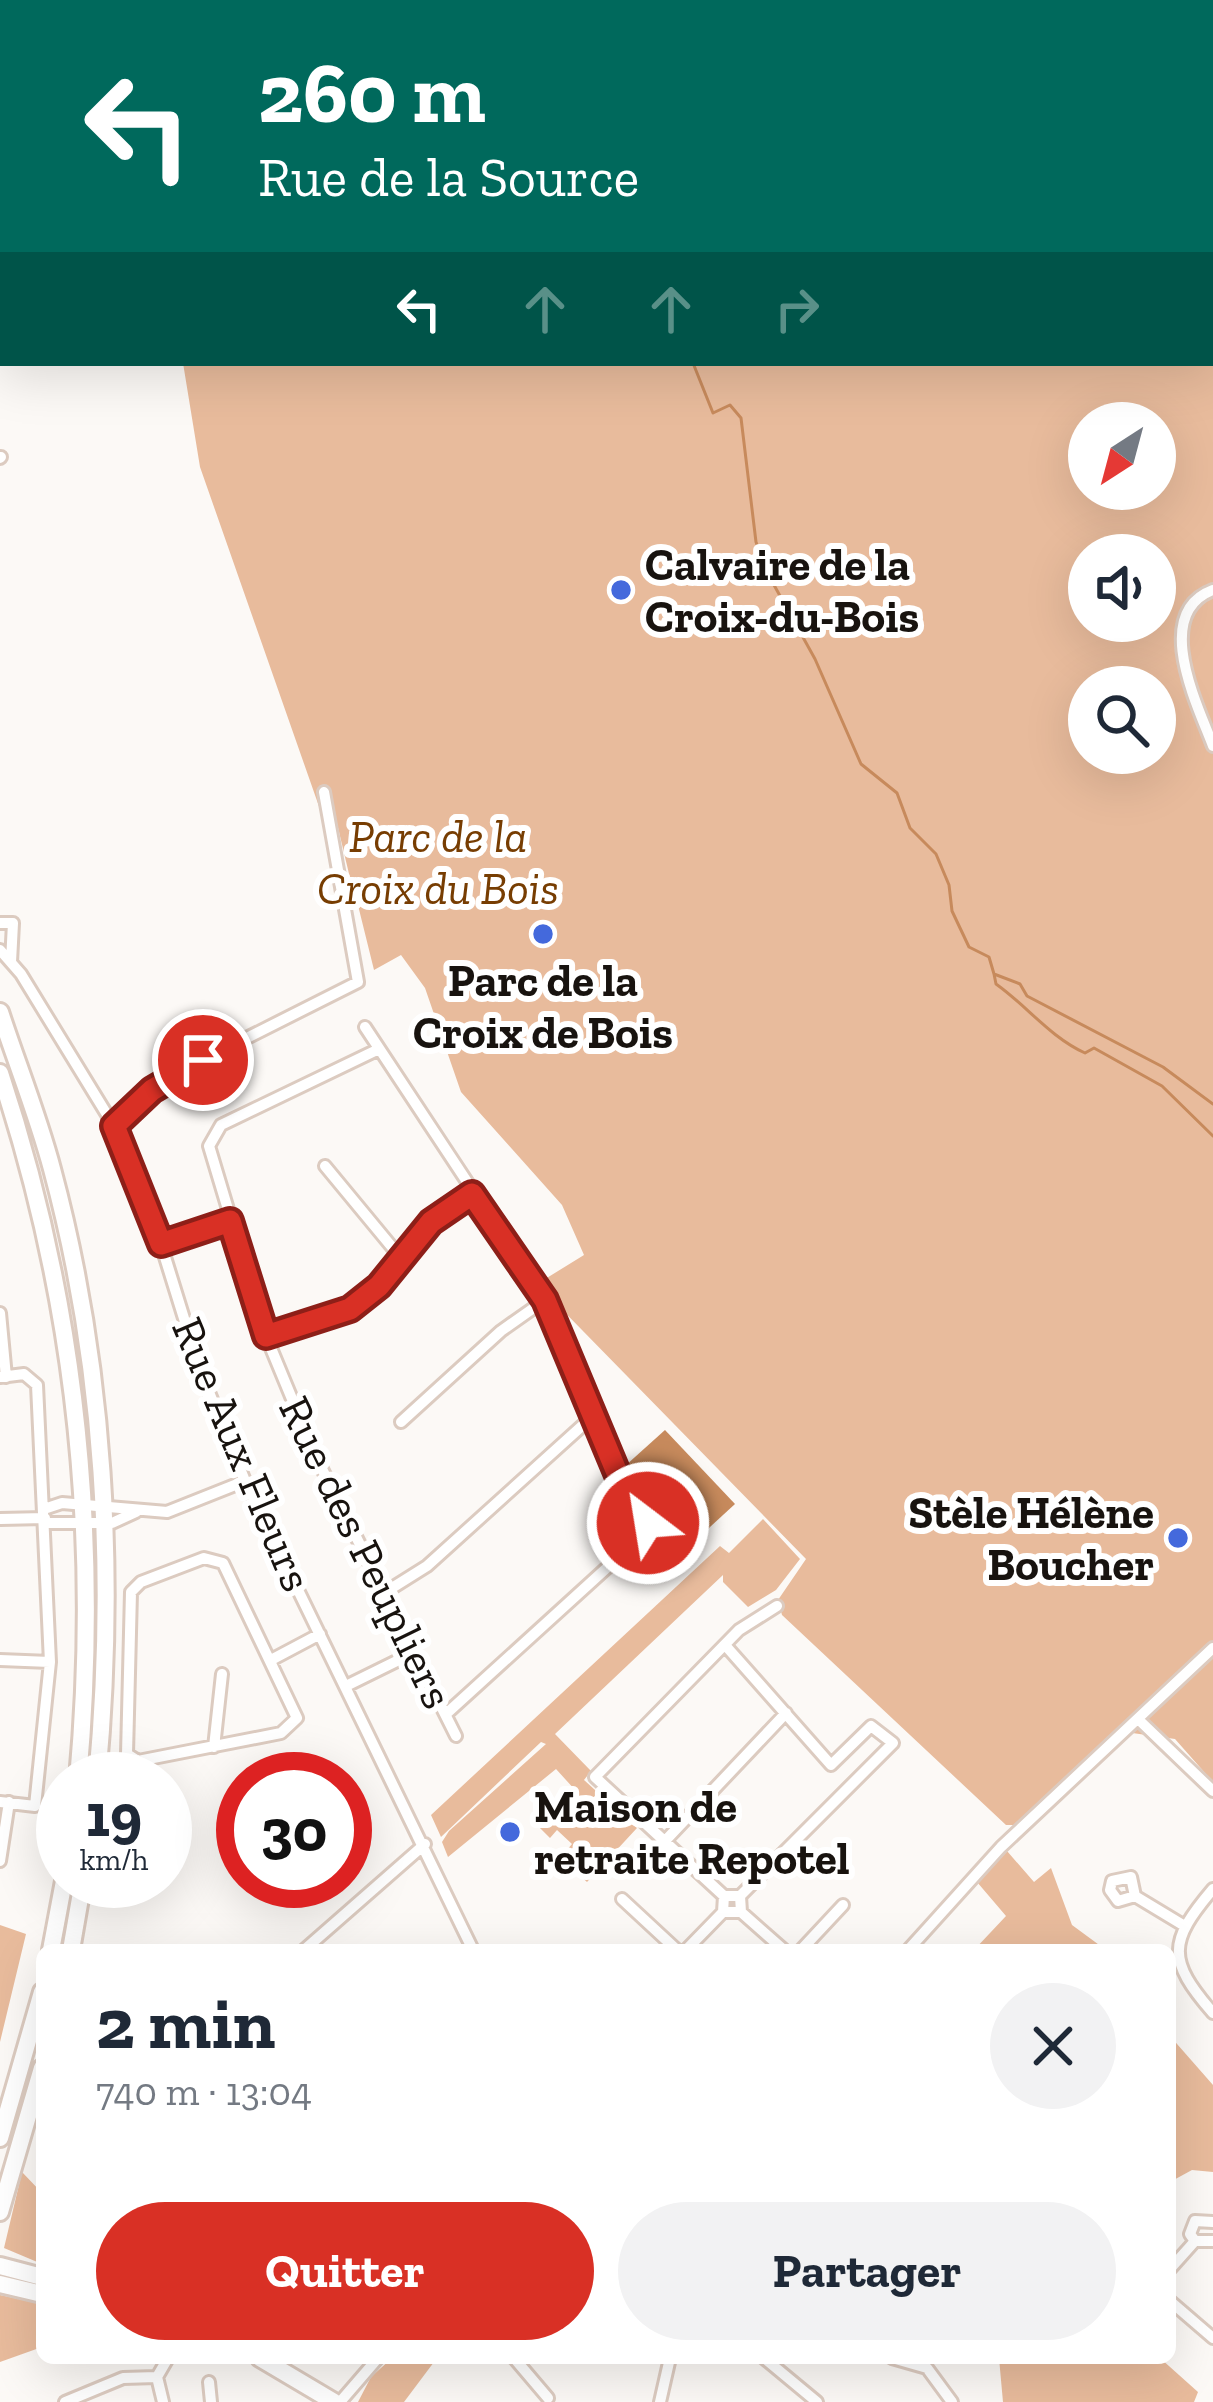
<!DOCTYPE html>
<html lang="fr">
<meta charset="utf-8">
<style>
body{margin:0;font-family:"Zilla Slab",serif;background:#f2f2f3;color:#1f2937;height:100vh;display:flex;flex-direction:column;font-size:45px;white-space:nowrap}
*{box-sizing:border-box;margin:0}
p{font-size:39px;color:#747a83}
.icon{flex:none;width:66px;height:66px;fill:none;stroke:currentColor;stroke-width:2;stroke-linecap:round;stroke-linejoin:round}
.map{position:relative;flex:1;overflow:hidden}
.details{position:absolute;left:36px;top:1944px;width:1140px;height:420px;display:flex;flex-direction:column;background:#fff;border-radius:18px;box-shadow:0 12px 48px #0002}
.details>*{flex:none}
.guide{position:absolute;left:0px;top:0px;width:1215px;height:366px;box-shadow:0 12px 48px #0002;background:#00695c;color:#fff;overflow:hidden}
.needle{width:78px;rotate:216deg}
.fabs{position:absolute;left:1068px;top:402px;display:grid;gap:24px}
.fabs a{display:grid;place-items:center;width:108px;height:108px;border-radius:50%;background:#fff;box-shadow:0 12px 48px #0002;font-size:60px}
.speed{position:absolute;left:36px;top:1752px;display:flex;gap:24px;font-size:60px;font-weight:700;text-align:center}
.speed>*{display:grid;place-content:center;width:156px;height:156px;border-radius:50%;background:#fff;box-shadow:0 12px 48px #0002;line-height:1}
.speed small{font-size:30px;font-weight:400}
.speed .limit{border:18px solid #d22;background:#fff;color:#111}
.pin{position:absolute;display:grid;place-items:center;width:102px;height:102px;color:#fff;margin:-51px;border:6px solid #fff;border-radius:50%;box-shadow:0 3px 12px #0007}
.me{position:absolute;width:132px;margin:-66px;rotate:329deg;stroke-linejoin:round;filter:drop-shadow(0 0 9px #0008)}
.turn{display:flex;align-items:center;gap:42px;height:252px;padding:0 60px;font-size:54px}
.turn .icon{width:156px;height:156px;stroke-width:2.5}
.turn b{display:block;font-size:84px;line-height:102px}
.lanes{display:flex;align-items:center;height:114px;padding:0 60px;background:#0003;justify-content:center;gap:60px;direction:ltr}
.lanes .off{opacity:.35}
.round{display:grid;place-items:center;flex:none;width:126px;height:126px;border-radius:63px;background:#f2f2f3}
.head{display:flex;align-items:center;justify-content:space-between;height:204px;padding:0 60px}
h1{font-size:72px;font-weight:700;line-height:90px}
.action{display:flex;gap:24px;margin-top:auto;padding:24px 60px}
.action a{flex:1;height:138px;border-radius:72px;background:#d93025;color:#fff;font-size:48px;font-weight:700;line-height:138px;text-align:center}
.action a+a{background:#f2f2f3;color:#1f2937}
.map>svg:first-child{display:block}
</style>
<div class="map">
<svg width="1213" height="2402" viewBox="0 0 1213 2402">
<rect width="100%" height="100%" fill="#fcf9f6"/>
<path fill="#e8bb9c" fill-rule="evenodd" d="M0,0h854l-851,3v57z
M1213,302v1480l-38,-43 -57,-8 -104,94h-8l-224,-210 -4,-15 28,-41 -269,-275 47,-29 -22,-50 -101,-113 -36,-104 -24,-33 -27,15 -21,-85 9,2 -12,-9 -16,-67 -12,4 -122,-348 -17,-104h1029zM1089,423h66v66h-66zM1089,555h66v66h-66zM1089,687h66v66h-66z
M763,1519l37,40 -24,31 -28,17 -25,-25v-7l-168,159 36,37 -7,9 53,48 -50,54 -11,-10 5,-7 -15,-14 6,-7 -15,-14 -7,8 -12,-12 38,-35 -20,-22 -108,88 -6,-15 7,-11 97,-87 -5,-2 -100,95 -10,-22 289,-269 9,7z
M1007,1851l27,31 17,-14 21,57 34,25h-132l32,-34 -29,-34z
M0,1925l26,9 -26,108z
M1170,2036l43,49v87l-21,-2 -22,12z
M22,2172l20,21v71l-38,-16z
M0,2295l42,9v43l-42,15z
M392,2358h45l-33,44h-46l13,-25z
M999,2358h161l38,34 -4,10h-191z"/>
<path fill="#c78a5c" d="M665,1430l70,74 -37,34 -7,-1 -66,-71z"/>
<g fill="none" stroke-linecap="round" stroke-linejoin="round">
<path stroke="#c78a5c" stroke-width="3" d="M503,0v3
M693,363l20,50 17,-8 11,13 15,124 13,34 46,83 46,105 36,29 13,35 26,26 13,31 3,26 17,36 20,10 5,17 26,10 7,12 136,71 50,37
M994,974l2,10c31,22 54,53 89,69l9,-5 68,38 51,50"/>
<defs>
<path id="street" d="M1017,0l4,3
M904,3l7,-3
M1151,3l14,-3
M0,458l1,-1
M1213,590c-62,23 -15,116 0,156
M0,923h13l-2,39
M0,950l21,24 93,152 33,73 53,171 45,111 228,469
M365,1027l180,273 73,175 28,34 -2,25 -198,180
M379,1049l-158,76 -12,21 57,190 50,121 140,279
M114,1126l38,-36 51,-30 155,-78 -34,-190
M325,1166l76,92
M161,1244l69,-23
M0,1313l6,64
M266,1336l84,-27 29,-23 52,-64 41,-28
M0,1377l24,-3 13,11 13,277 -15,144 -35,-4
M401,1422l100,-91 44,-31
M44,1509l18,-6 105,9 78,-31
M0,1519l45,-1
M46,1523h66l24,-11
M204,1558l19,5 74,155 -16,15 -143,28 -11,-7 4,-162 10,-10z
M384,1593l43,-27 166,-150
M725,1645l106,120 40,-39 22,17 -153,153
M0,1660l50,2
M271,1660l49,-26
M346,1686l67,-33
M1140,1721l73,70
M214,1747l8,-73
M664,1842l122,-129
M0,1861l9,-59
M1213,1889c-45,53 -46,71 0,124
M724,1896l-129,-119 144,-147 38,-24
M1135,1896l-4,-19 -19,4 -2,9 8,11 17,-5 48,29
M622,1899l55,51
M741,1912l43,38
M304,1950l121,-106
M686,1950l37,-38 1,-16h16l1,16h-18
M801,1950l42,-45
M908,1950l93,-103 212,-199
M1195,2241l-5,-7 5,-13 18,1
M1195,2241h18
M1170,2269l25,-28
M1170,2301l43,37
M514,2358l34,40
M764,2358l53,44
M892,2358l35,10 25,34
M209,2382l2,20
M65,2402l58,-24 34,-1
M163,2402l-6,-25 11,-19
M340,2402l38,-44
M660,2402l10,-44"/>
<path id="secondary" d="M0,1012c17,52 38,104 52,157 53,197 64,407 45,610
M0,1073c76,229 100,466 78,706
M51,1950l13,-69
M71,1950l12,-69
M0,2138l42,-146
M0,2212l42,-144
M0,2266l42,11
M0,2284l42,10
M260,2358l74,44"/>
</defs>
<use href="#street" stroke="#dccbc0" stroke-width="16"/>
<use href="#secondary" stroke="#dccbc0" stroke-width="22"/>
<use href="#street" stroke="#fff" stroke-width="10"/>
<use href="#secondary" stroke="#fff" stroke-width="16"/>
</g>
<g fill="none" stroke-linecap="round" stroke-linejoin="round">
<defs>
<path id="route" d="M203,1060l-51,30 -38,36 47,118 69,-23 36,115 84,-27 29,-23 52,-64 41,-28 73,106 73,175 28,34 2,14"/>
</defs>
<use href="#route" stroke="#8d1f18" stroke-width="30"/>
<use href="#route" stroke="#d93025" stroke-width="21"/>
</g>
<g fill="#4469dc" stroke="#fff" stroke-width="4.5">
<circle cx="621" cy="590" r="12"/>
<circle cx="543" cy="934" r="12"/>
<circle cx="1178" cy="1538" r="12"/>
<circle cx="510" cy="1832" r="12"/>
</g>
<g text-anchor="middle" stroke-width="12" stroke-linejoin="round" paint-order="stroke">
<g font-size="45" font-weight="bold" fill="#18130f" stroke="#fff" text-anchor="start">
<text x="645" y="580">Calvaire de la<tspan x="645" dy="52">Croix-du-Bois</tspan></text>
<text x="543" y="996" text-anchor="middle">Parc de la<tspan x="543" dy="52">Croix de Bois</tspan></text>
<text x="1154" y="1528" text-anchor="end">Stèle Hélène<tspan x="1154" dy="52">Boucher</tspan></text>
<text x="534" y="1822">Maison de<tspan x="534" dy="52">retraite Repotel</tspan></text>
</g>
<g font-size="45" font-style="italic" fill="#773d02" stroke="#fff">
<text x="438" y="852">Parc de la<tspan x="438" dy="52">Croix du Bois</tspan></text>
</g>
<g font-size="45" fill="#18130f" stroke="#fff">
<text transform="translate(243 1454) rotate(67)" y="16">Rue Aux Fleurs</text>
<text transform="translate(367 1552) rotate(64)" y="16">Rue des Peupliers</text>
</g>
</g>
</svg>
<div class="fabs">
<a><svg class="needle" viewBox="-14 -14 28 28"><path d="M0-13l5 13h-10z" fill="#e53935"/><path d="M0 13l5-13h-10z" fill="#747a83"/></svg></a>
<a><svg class="icon" aria-label="sound" viewBox="0 0 24 24"><path d="M4 9h4l5-4v14l-5-4H4zM17 9q2 3 0 6"/></svg></a>
<a><svg class="icon" aria-label="search" viewBox="0 0 24 24"><circle cx="10" cy="10" r="6"/><path d="M15 15l6 6"/></svg></a>
</div>
<div class="speed"><div>19<small>km/h</small></div><div class="limit">30</div></div>
<div class="pin" style="left:203px;top:1060px;background:#d93025"><svg class="icon" aria-label="arrive" viewBox="0 0 24 24"><path d="M6 21V4h12l-3 4 3 4H6"/></svg></div>
<svg class="me" style="left:648px;top:1523px" viewBox="-20 -20 40 40"><circle r="17" fill="#d93025" stroke="#fff" stroke-width="3"/><path d="M0-11L8 9 0 5-8 9z" fill="#fff"/></svg>
<div class="guide">
<div class="turn"><svg class="icon" aria-label="left" viewBox="0 0 24 24"><path d="M17 20v-9H6M10 6l-5 5 5 5"/></svg><div><b>260 m</b>Rue de la Source</div></div>
<div class="lanes"><svg class="icon" aria-label="left" viewBox="0 0 24 24"><path d="M17 20v-9H6M10 6l-5 5 5 5"/></svg><svg class="icon off" aria-label="ahead" viewBox="0 0 24 24"><path d="M12 20V5M6 11l6-6 6 6"/></svg><svg class="icon off" aria-label="ahead" viewBox="0 0 24 24"><path d="M12 20V5M6 11l6-6 6 6"/></svg><svg class="icon off" aria-label="right" viewBox="0 0 24 24"><path d="M7 20v-9h11M14 6l5 5-5 5"/></svg></div>
</div>
<section class="details">
<div class="head"><div><h1>2 min</h1><p>740 m · 13:04</p></div><a class="round"><svg class="icon" aria-label="close" viewBox="0 0 24 24"><path d="M6 6l12 12M18 6L6 18"/></svg></a></div>
<div class="action"><a>Quitter</a><a>Partager</a></div>
</section>
</div>
